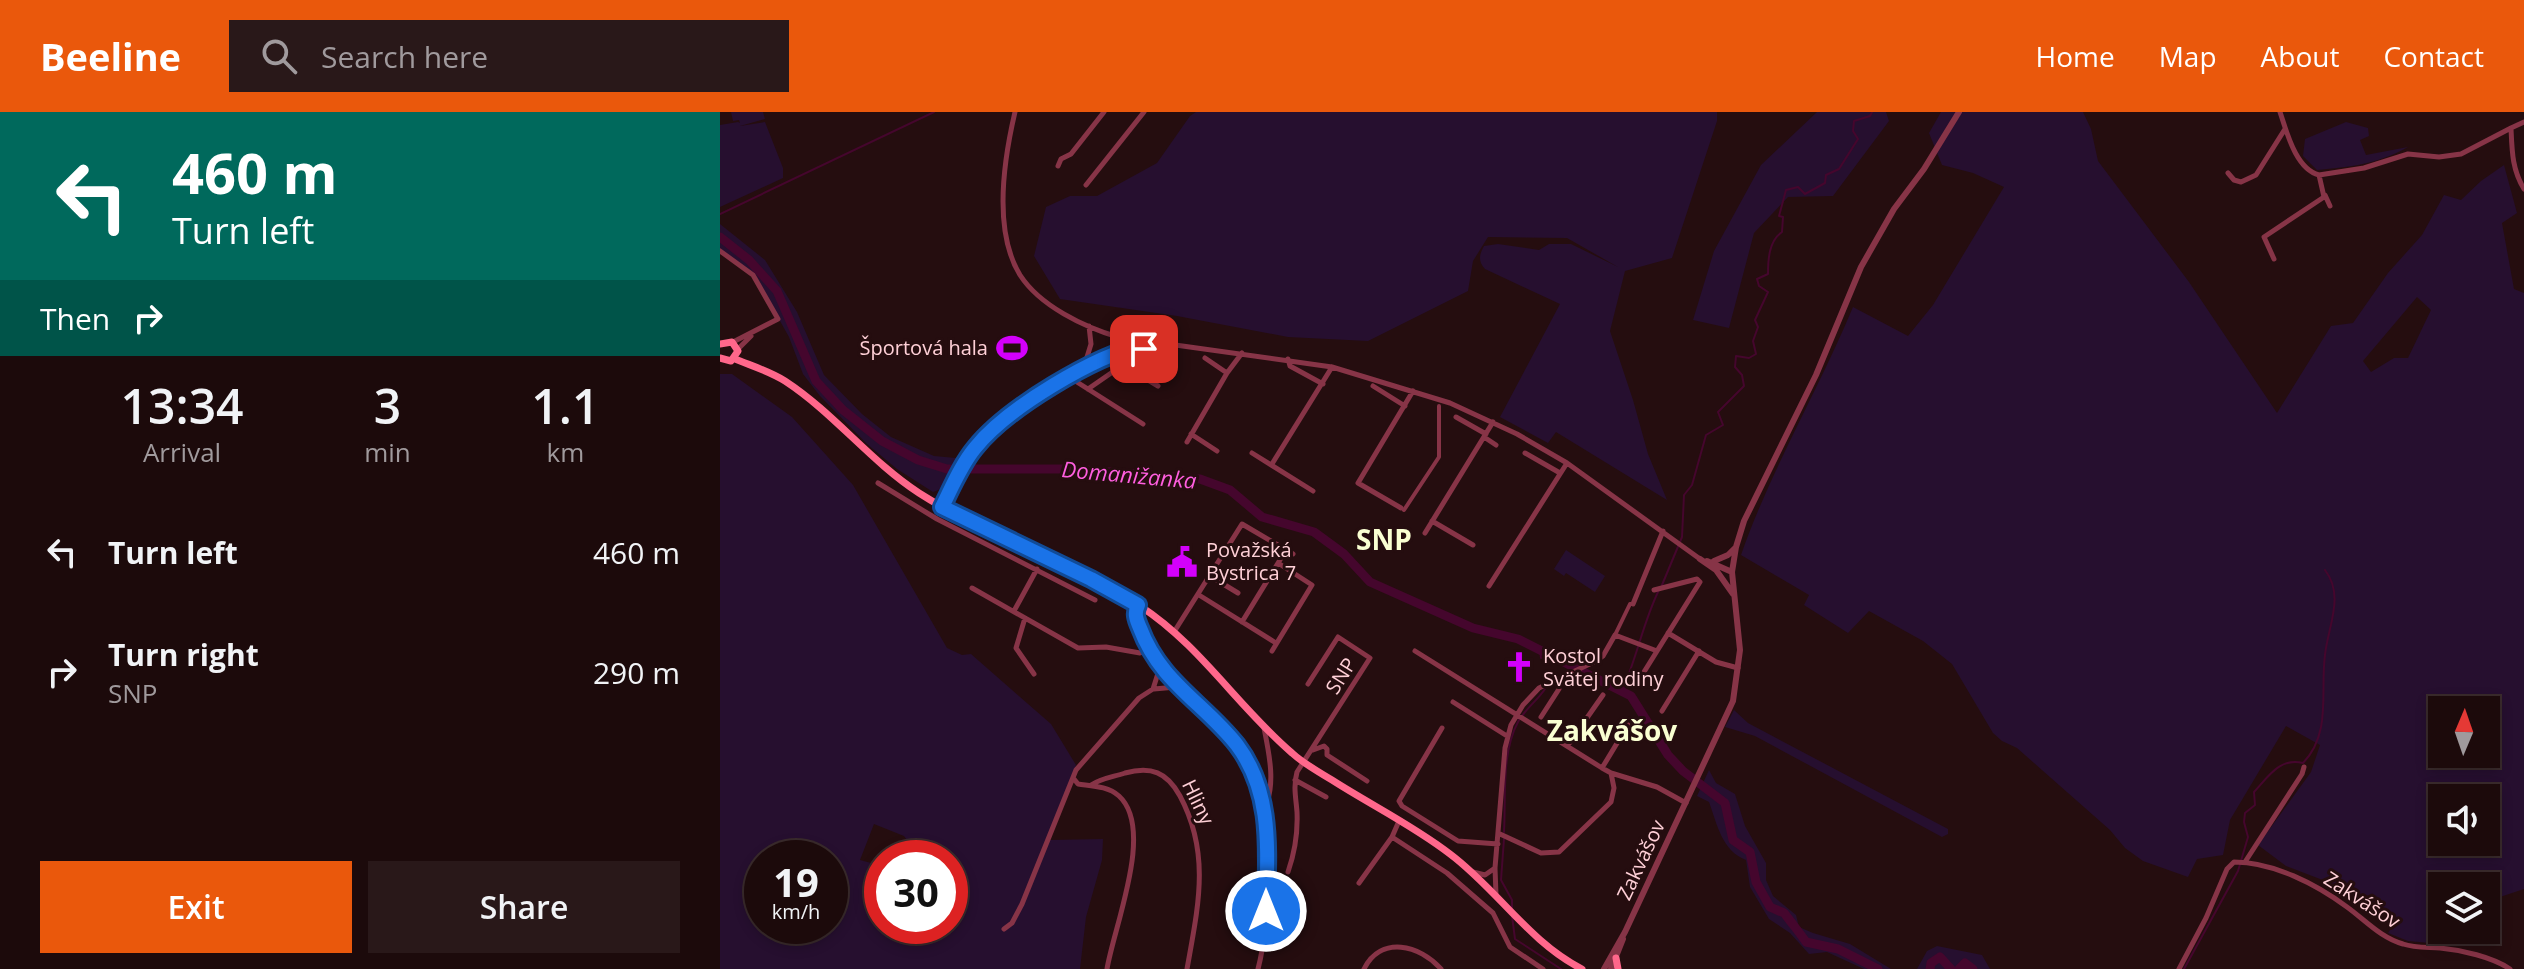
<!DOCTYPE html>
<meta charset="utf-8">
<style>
body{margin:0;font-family:"Open Sans",sans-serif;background:#291819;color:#f1f3f6;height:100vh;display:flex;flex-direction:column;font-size:30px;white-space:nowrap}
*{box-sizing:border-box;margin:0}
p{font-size:26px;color:#a09a9d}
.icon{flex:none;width:44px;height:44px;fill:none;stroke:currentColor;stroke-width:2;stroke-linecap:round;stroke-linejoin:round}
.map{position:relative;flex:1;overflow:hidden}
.sheet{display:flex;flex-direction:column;background:#1c0a0b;width:720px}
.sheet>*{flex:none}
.hud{background:#00695c;color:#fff;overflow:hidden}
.needle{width:52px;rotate:2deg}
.buttons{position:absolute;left:1708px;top:584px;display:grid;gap:16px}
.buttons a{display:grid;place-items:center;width:72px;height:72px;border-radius:0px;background:#1c0a0b;box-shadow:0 4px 12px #0003,0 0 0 2px #3a2b2c;font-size:40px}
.speed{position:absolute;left:24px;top:728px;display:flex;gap:16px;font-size:40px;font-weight:700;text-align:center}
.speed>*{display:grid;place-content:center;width:104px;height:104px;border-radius:50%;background:#1c0a0b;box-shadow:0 4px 12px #0003,0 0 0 2px #3a2b2c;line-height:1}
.speed small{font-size:20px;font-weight:400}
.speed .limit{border:12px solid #d22;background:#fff;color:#111}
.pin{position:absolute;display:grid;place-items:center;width:68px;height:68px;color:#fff;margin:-34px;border-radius:16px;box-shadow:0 4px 12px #0006}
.me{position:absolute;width:88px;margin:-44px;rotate:0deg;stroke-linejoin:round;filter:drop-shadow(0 0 6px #0008)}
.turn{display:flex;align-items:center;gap:28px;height:168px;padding:0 40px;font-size:36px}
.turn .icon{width:104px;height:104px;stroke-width:2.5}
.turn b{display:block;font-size:56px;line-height:68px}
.then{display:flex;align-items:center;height:76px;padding:0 40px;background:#0003;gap:16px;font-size:30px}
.eta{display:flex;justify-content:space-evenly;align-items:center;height:136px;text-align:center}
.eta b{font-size:48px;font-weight:600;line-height:56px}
.primary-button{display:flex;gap:16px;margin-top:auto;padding:16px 40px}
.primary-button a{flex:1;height:92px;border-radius:0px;background:#ea580c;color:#fff;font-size:32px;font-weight:600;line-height:92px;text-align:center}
.primary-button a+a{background:#291819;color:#f1f3f6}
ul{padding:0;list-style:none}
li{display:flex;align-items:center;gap:24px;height:120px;padding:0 40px}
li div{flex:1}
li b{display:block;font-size:30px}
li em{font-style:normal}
header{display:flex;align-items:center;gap:48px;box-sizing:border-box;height:112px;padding:0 40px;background:#ea580c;color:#fff}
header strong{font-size:38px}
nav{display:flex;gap:44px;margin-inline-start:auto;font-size:28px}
.search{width:560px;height:72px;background:#291819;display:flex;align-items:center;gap:20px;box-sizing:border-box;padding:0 28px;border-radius:0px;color:#a09a9d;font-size:30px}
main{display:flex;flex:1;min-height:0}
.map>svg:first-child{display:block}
</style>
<header>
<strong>Beeline</strong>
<div class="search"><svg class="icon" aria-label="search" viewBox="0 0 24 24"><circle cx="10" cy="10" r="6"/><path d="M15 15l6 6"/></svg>Search here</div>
<nav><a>Home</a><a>Map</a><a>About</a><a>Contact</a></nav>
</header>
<main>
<section class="sheet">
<div class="hud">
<div class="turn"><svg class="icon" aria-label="left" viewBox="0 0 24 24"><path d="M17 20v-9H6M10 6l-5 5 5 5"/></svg><div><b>460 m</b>Turn left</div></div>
<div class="then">Then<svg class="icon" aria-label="right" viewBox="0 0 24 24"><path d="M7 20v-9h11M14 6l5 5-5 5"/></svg></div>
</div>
<div class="eta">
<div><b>13:34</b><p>Arrival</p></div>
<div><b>3</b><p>min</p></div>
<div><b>1.1</b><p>km</p></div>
</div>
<ul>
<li><svg class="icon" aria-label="left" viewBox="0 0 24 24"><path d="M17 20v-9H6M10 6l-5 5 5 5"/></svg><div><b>Turn left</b></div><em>460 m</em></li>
<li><svg class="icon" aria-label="right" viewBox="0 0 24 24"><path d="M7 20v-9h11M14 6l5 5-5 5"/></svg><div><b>Turn right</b><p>SNP</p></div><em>290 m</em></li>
</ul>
<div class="primary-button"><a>Exit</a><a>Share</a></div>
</section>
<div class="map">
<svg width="1804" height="857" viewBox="0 0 1804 857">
<rect width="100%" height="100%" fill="#250d0f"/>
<path fill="#260f2f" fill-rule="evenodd" d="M11,0h32l2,7 -25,7 25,-4 18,46v10l-63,29v-82l18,-3 2,1 -1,-3 -6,1z
M476,0h521v9l-45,137 -47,13 -15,60 23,69 15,54 19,46 -111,-68 -8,11 -48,-26 60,-113 -75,-35c-7,-8 -6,-14 -1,-23l14,-2 41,6 10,-6h22l47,23 -51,-29 -79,-1 -15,24 -5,30 -100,50 -80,-4 -111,-21 -117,-17 -26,-43 12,-49 24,-11h27l60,-33 33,-47z
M1097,0h69l3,9 -56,75 -45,1 -34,36 -25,95 -36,-8 21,-69 47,-86z
M1221,0h142l8,17 7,32 91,121 88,131 54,-87 22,-3 35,-50 34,-38 22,-40 17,5 20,-19 23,-16 13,48 -15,10 12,66 10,4v596l-24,8 -14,9v-20h-44v43l-10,3 -2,11 -22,-2 -20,-8 10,-14 -36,-24 -76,-29 -28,-21 53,-73 9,-27 -34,-19 -56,94 -7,35 -26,4 -9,18 -45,-16 -18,-13 -15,-18 -93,-82 -15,-7 -9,-8 -41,-69 -29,-23 -54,-30 -21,22 -44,-28 5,-10 -68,-40c30,-86 77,-164 112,-248l55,29 25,-31 71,-118 -31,-14 -31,-8 -13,-32zM1697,185l14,13 -23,48h-14l-23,14 -8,-11zM1722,598h44v44h-44zM1722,686h44v44h-44z
M1626,10l22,6 1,8 -9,4 6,15 42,-8c-30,17 -58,20 -91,23l-14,-14 2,-17z
M0,112l45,36 32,52 27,63 38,39 29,23 43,19 22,2 15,-11c-12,15 -19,40 -38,45l-36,-23 -30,-25 -47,-48 -17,-22 -14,-37 -32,-57 -37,-29z
M0,262h12l60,43 61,68 94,163 15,7 9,-1 80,70 25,41 -26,75 53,-1 -1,21 -16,57 -6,52h-360zM154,712l30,12 13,18 -2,4h35v68h-68v-60l-22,-6zM42,746h68v68h-68z
M846,438l39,26 -10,16 -29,-19 -2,3 -10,-7z
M1014,598l14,13 200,106v5l-6,3 -187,-101 -30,-9z
M989,658l7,13 19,11 10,32 21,37v17l7,16 23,19 3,12 14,6 37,11 41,25h-27l-37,-17 -18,2 -19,-21 -21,-14 -19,-32 -4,-27c-24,-9 -29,-36 -37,-58l-12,-6z
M1217,834l45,9 8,14h-73l10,-18z"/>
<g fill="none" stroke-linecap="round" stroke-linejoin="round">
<path stroke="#45062d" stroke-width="2" d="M0,102l214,-102
M942,473l20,-48 2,-42 8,-10 14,-50 17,-10 -5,-13 26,-26 -2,-11 -7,-8 1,-11 13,2 7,-4 -3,-13 5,-14 -3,-7 13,-28 -9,-6 -2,-7 11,-5c0,-15 1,-33 14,-42l1,-15 -4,-1 7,-26 12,-3 7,7 20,-11 1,-8 13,-6 19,-30 -5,-8 1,-10 16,-5 2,-4
M820,538l1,8
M902,579c15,-33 21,-69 37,-101
M784,720c2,-34 -3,-79 14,-110 7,-13 19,-21 27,-33
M784,727l-3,41 11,20v10
M792,804l3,23 46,30
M1464,857l54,-98 10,-34 -4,-15 1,-9 10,-8 -1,-13c14,-15 26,-35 49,-29 29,-30 17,-72 22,-108 3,-29 20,-59 0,-85"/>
<path stroke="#45062d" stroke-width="9" d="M0,125l29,23 28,31 39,90 27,29 39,31 36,19 29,9h127l126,10 30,11 32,27 52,15 30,22 26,28 103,46 45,11 113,57 37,59 15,16 42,32 8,37 17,12 6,30 14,25c2,1 12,5 14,6 1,1 21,27 22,29l32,7 40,20
M1210,857l1,-6 9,-6 11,12
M1239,857l6,-6 8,6"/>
<path stroke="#873447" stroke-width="4" d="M684,398l35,-53v-51
M895,523l15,-31h3"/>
<path stroke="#873447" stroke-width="5" d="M295,0c-11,47 -22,119 5,163 20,31 64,52 98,62l214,30 118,36 67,31 50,29 133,96
M1560,0c7,21 16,57 39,63l45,-7 44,-14 31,3 22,-3 50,-26c1,23 1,41 13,61
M1791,16l13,-6
M338,54l3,-7 10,-5 33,-42
M1508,61l6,7 7,2 15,-7 29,-46
M366,73l58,-73
M1605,83l5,11
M0,139l33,24 25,44 -45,23
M1554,147l-10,-22 60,-40 -5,-22
M18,237l13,-13
M485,246l22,15
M568,247l2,7 33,18
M403,253l35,21
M364,255l7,-23 -2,-18
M349,265l74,47
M653,274l32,20
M368,277l55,-38v-6
M736,305l30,17
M471,322l26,17
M764,325l12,8
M467,330l40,-69 15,-20
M532,341l61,38
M805,341l35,20
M552,352l60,-97
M158,371l59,36 158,81
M222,394c11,-20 19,-42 34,-60 32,-39 120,-92 170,-102
M681,396l-43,-25 55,-92
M712,409l41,24
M705,421l68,-111
M490,464l28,17
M769,474l78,-123
M252,476l106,60 28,-1 34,6 8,-3
M479,483l77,48
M913,492l30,-73
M294,499l23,-42
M305,506l-9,30 18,26
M522,510l44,-72
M454,520l68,-108 51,30
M948,521l48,29 22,6
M552,539l40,-66 -34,-22
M695,539l187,117
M441,556c23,28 55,50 77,79 10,14 18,28 23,44 12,41 8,136 -3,178
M919,568l61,-98 -3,-3 -43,11
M434,577l22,-2
M733,590l54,34
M942,599l37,-60
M821,605l18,-28 -1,-11
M908,613l-26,43 9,5 46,14 29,16
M544,616c5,25 12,56 1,79
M722,616l-43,73 3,5 56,35 40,3
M848,633l35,-50
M593,638l11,-4 3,3v6l40,26
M354,667l4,5c14,2 30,2 41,12 36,33 -5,130 -12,173
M575,668l31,17
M371,673c11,-7 22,-8 34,-12 26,-7 42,-1 55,23 31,58 18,111 7,173
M679,709l-7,16 55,36 46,40 17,34 33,22
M780,722l41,19 18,-1 52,-50 3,-14 -3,-15
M1525,750l57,-88 2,-7
M568,760c7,-20 10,-38 9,-60 -1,-14 -4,-25 0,-40l73,-114 -32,-21 -30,47
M753,760l12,3 10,-7
M639,771l33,-46
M776,783l-1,-27 10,-120 6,-23 12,-20 16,-17 57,-27 7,-5 12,-21 42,16
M284,817l8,-6 10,-19 54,-134 63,-72 14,-9 7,-22c-11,-15 -30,-43 -22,-62
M644,857c17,-34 56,-24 77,0
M1459,857l27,-51 21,-49 7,-7c39,0 82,22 113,45 18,13 34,31 56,37 12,4 25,3 37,4 22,2 52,9 70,21"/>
<path stroke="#873447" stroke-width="6" d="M980,447l16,11 17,24
M987,449l25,11
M994,449l14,-6 6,-6
M884,857l21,-37 108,-231 7,-51 -8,-78 4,-25 8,-26 72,-146 45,-108 33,-58 30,-40 35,-57
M891,857l12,-30"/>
<path stroke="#ff678b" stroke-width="7" d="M0,232l12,-2 6,9 -7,10 -11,-3
M15,247c17,7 34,12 50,22 49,32 85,80 134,112 70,45 151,69 221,113 60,39 98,101 152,147 12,11 27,19 40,27 39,25 82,46 118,74 47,35 79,88 132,115
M896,846l2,11"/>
</g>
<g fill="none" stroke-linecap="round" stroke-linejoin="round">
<defs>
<path id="route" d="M424,237l-1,-4c-49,11 -136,63 -168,103 -14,17 -23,39 -33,59l149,72 47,26c-4,8 -2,14 2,23 20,54 64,75 97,117 37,49 30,109 29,166"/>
</defs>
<use href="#route" stroke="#114b97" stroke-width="20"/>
<use href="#route" stroke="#1a73e8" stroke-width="14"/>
</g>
<defs>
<symbol id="stadium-bare" viewBox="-9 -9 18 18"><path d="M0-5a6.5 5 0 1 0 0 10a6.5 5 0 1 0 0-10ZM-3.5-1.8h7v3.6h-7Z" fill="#d300fb" stroke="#250d0f" stroke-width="2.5" paint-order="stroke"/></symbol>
<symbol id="civic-bare" viewBox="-9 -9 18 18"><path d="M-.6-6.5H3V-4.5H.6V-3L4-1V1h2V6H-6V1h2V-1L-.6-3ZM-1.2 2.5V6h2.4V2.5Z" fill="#d300fb" stroke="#250d0f" stroke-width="2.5" paint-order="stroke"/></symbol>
<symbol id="church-bare" viewBox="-9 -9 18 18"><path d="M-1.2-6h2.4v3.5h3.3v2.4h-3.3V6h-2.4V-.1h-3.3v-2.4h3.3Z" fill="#d300fb" stroke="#250d0f" stroke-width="2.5" paint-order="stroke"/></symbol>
</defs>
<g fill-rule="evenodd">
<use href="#stadium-bare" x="270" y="214" width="44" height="44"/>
<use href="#civic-bare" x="440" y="428" width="44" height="44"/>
<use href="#church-bare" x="777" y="533" width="44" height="44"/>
</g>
<g text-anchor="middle" stroke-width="6" stroke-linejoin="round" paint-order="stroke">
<g font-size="20" fill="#ffd0d7" stroke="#250d0f" text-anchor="start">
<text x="268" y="243" text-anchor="end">Športová hala</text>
<text x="486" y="445">Považská<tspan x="486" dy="23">Bystrica 7</tspan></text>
<text x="823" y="551">Kostol<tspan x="823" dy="23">Svätej rodiny</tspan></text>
</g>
<g font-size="20" fill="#ffd0d7" stroke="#250d0f">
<text transform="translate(621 564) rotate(-58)" y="7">SNP</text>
<text transform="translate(478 690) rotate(64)" y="7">Hliny</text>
<text transform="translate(921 748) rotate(-65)" y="7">Zakvášov</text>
<text transform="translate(1642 788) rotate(33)" y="7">Zakvášov</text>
</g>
<g font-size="22" font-style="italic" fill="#ff5edf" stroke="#250d0f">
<text transform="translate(409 363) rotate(5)" y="8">Domanižanka</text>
</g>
<g font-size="28" font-weight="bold" fill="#faffd2" stroke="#250d0f">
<text x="664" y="438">SNP</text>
<text x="892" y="629">Zakvášov</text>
</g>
</g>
</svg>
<div class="buttons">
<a><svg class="needle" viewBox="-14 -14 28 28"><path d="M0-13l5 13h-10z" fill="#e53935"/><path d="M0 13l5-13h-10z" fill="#a09a9d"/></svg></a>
<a><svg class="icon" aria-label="sound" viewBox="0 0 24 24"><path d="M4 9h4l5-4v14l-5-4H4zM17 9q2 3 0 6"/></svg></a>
<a><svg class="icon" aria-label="layers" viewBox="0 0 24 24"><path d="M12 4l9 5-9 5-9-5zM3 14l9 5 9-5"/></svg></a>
</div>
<div class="speed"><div>19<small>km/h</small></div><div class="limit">30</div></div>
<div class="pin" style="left:424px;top:237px;background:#d93025"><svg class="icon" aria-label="arrive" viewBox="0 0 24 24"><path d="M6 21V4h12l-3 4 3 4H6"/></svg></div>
<svg class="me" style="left:546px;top:799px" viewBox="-20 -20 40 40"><circle r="17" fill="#1a73e8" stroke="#fff" stroke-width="3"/><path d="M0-11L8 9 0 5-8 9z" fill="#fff"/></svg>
</div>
</main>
